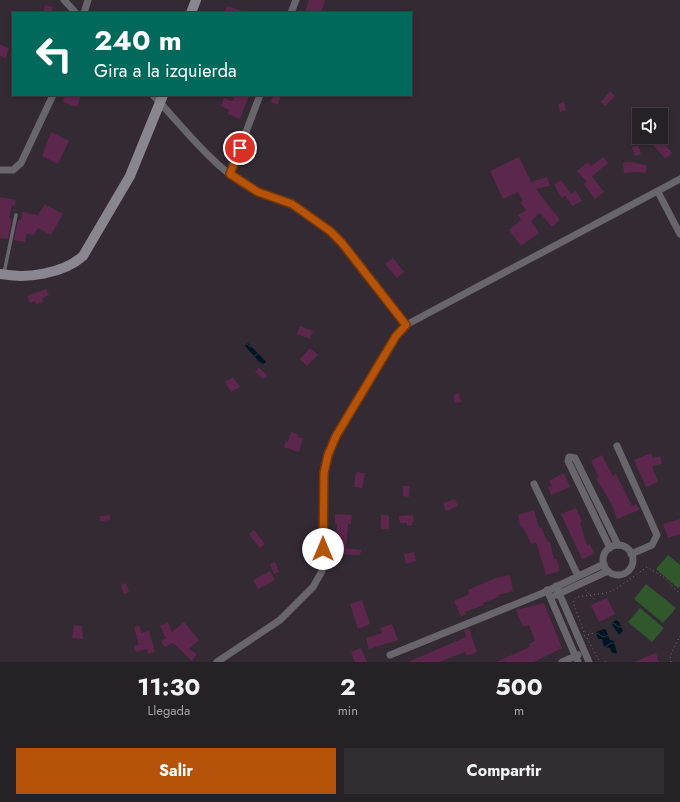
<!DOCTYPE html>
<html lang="es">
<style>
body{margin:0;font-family:Jost,sans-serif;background:#322d33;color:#f1f3f6;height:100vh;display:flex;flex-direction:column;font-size:15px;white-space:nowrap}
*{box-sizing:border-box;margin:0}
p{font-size:13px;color:#a4a3a7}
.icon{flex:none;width:22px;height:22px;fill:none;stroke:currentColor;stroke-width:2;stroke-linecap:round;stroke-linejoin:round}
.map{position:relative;height:662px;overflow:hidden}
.details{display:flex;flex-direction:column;background:#262027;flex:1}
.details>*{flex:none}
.banner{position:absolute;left:12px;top:12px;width:400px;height:84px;border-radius:0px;box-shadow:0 2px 6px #0003,0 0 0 1px #423e44;background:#00695c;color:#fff;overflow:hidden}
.controls{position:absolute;left:632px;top:108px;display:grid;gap:8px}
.controls a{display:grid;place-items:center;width:36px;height:36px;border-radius:0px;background:#262027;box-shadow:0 2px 6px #0003,0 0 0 1px #423e44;font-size:20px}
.pin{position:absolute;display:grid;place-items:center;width:34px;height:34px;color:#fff;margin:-17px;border:2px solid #fff;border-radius:50%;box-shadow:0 1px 4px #0007}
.me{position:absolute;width:44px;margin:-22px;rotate:0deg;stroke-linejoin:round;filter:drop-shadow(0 0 3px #0008)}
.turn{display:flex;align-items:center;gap:14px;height:84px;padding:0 16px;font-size:18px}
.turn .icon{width:52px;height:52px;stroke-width:2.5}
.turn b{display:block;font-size:28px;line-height:34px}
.eta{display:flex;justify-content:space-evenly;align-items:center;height:68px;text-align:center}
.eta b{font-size:24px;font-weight:700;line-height:28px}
.button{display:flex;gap:8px;margin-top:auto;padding:8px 16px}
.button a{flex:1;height:46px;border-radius:0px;background:#b45309;color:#fff;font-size:16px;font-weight:700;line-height:46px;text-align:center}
.button a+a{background:#322d33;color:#f1f3f6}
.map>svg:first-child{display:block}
</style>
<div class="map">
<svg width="680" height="662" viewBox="0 0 680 662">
<defs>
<pattern id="water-waves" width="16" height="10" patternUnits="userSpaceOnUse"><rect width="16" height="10" fill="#001521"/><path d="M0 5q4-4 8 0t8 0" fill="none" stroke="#253741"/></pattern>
</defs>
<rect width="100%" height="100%" fill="#332a34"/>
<path fill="#31572c" d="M668,555l12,10v21l-2,2 -22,-19z
M646,584l30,24 -13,15 -29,-24z
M640,608l24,20 -12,14 -24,-20z"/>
<path fill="url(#water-waves)" d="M248,343l18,19 -4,3 -17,-19z
M616,620l3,2 4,9 -4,4 -8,-12z
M604,629l2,1 4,10 4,1 3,12 -5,1 -2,-6 -6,-1 -2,-8h-4l-2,-7z"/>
<path fill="#5d274d" d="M309,0h16l-4,13h-16z
M45,5l8,2 -2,6h-8z
M227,6l18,6v1h-20z
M0,45l9,3 -3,10 -6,-2z
M610,91l5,5 -10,10 -4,-4z
M65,95h16l-4,12 -14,-5z
M235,95h14l-9,24 -12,-5 1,-4 -8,-4 3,-8 8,3z
M273,95h8l-3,10 -7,-3z
M564,102l2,8 -6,2 -2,-8z
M51,132l18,9 -11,23 -16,-8z
M647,137h12l13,16 -7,6z
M638,145l3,9 -6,2 -3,-9z
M519,157l12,25 16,-5 3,9 -14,3 24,31 -8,7 -12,-14 -9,8 8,12 -18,13 -12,-16 12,-10 -3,-5 8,-5 -6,-7 3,-2 -5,-9 -15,7 -13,-28z
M603,157l5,6 -16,13 12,16 -9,7 -11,-15 3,-2 -10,-11 11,-9 3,4z
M629,162l18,3 -1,8 -10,-1 -12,1 -1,-10z
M561,180l10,14 5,-3 6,10 -10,5 -7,-11 -3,3 -8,-13z
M0,197l16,3 -1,6 -3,-1 -3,13 3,1 -4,20 -8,-1z
M45,204l18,10 -12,21 -13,-7 -5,8 -6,-3 -2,9 -11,-2 4,-20h3l1,-8 16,3z
M393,258l11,14 -7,6 -12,-14z
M46,289l3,6 -7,3 1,4 -7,2 -1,-3 -5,2 -3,-7z
M300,326l13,5 -3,8 -13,-5z
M310,348l8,7 -11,11 -7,-7z
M259,368l8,7 -4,4 -8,-7z
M233,377l7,10 -9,5 -6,-10z
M459,393l2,9 -6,1 -2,-8z
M291,432l7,2v3l5,1 -4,14 -15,-5 2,-6 2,1z
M651,453l2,5 7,-2 2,8 -10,2 6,16 -12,5 -12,-27z
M602,455l11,21 3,-2 16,32 5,-2 2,6 -22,9 -5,-14 -16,-27 3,-1 -8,-16z
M356,472l9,1 -3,15 -8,-1z
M564,473l6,14 -19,8 -3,-8 4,-1 -3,-5z
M403,486h7l-1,11 -6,-1z
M455,499l3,7 -12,5 -3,-8z
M576,508l6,14 -2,1 7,22 3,-1 4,10 -12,5 -21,-45z
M534,510l5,18 2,-1 7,15h2l4,17h3l3,12 -14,4 -10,-33 -5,2 -8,-17 -2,1 -3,-13z
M335,514l17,1 -1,9h-3l-2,24 15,2 -1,5 -26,-1 -1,-12h2l2,-18 -2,-1z
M110,515v5l-10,1v-5z
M381,515h8v14h-8z
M413,515l1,7h-2v3l-5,1v-3h-7l-1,-7z
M680,519v15l-12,4 -5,-14z
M254,530l11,14 -5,4 -11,-14z
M414,552l2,9 -10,3 -2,-10z
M275,562l4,10 -5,2 -4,-10z
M270,571l5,9 -17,9 -5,-9z
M510,575l3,16 -15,4 1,2 -16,6 1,2 -19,7 1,2 -5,3 -7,-16 15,-7 -1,-4 28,-12z
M126,583l3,9 -5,2 -3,-9z
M607,598l8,16 -16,8 -8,-17z
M362,600l8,24 -12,5 -8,-25z
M544,603l18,45 -28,14h-38l34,-15 -1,-3 6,-3 -6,-16 -6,2 -7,-17z
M168,622l4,10 12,-10 15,18 -10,9 8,5 -5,7 -19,-18 -9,4 -3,-6 5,-3 -6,-12z
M392,624l6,16 -29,9 -3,-11 16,-5 -2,-5z
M74,625l8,1 1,13 -11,-1z
M140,626l1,7 8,-2 6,21 -7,2 -1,-5 -11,3 -2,-6 5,-1 -5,-18z
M469,629l8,23 -10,4 -2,-4 -26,10h-31l58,-25 -2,-7z
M361,648l6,14h-12l-4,-10z
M656,653l3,9h-25z"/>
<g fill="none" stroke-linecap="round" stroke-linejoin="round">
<path stroke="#756d76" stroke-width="1" stroke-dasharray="1 3" stroke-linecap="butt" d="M585,590l11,11
M584,632l-11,-30 3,-5 30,-4 10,-4 31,-22 18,11 15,16
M584,636l10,-3
M587,638l13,24
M605,662h3
M671,662l-1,-6 10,-20"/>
<path stroke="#68666c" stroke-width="3.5" d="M4,273l12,-58"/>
<path stroke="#68666c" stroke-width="7" d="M64,0l12,13
M84,13l4,-13
M291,13l5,-13
M153,95c29,31 57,68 93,91 11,6 23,9 34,13 23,10 45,27 62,44l64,82
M0,170h13l8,-7 32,-68
M230,174l30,-79
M658,192l22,42
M617,446l40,89 -5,10 -21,9
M534,484l44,92
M603 560a15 15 0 1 1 30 0a15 15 0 1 1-30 0Z
M610,548l-42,-87 1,-4 6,1 43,87
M556,586l33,76
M547,590l31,72
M556,595l52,-24
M390,655l153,-62 61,-29
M217,662l63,-42 33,-33 9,-16 1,-98 4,-18 9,-20 60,-99 10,-11 274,-146
M562,662l16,-7"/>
<path stroke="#898690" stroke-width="10" d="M191,13l5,-13
M0,274c26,5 63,0 83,-18l47,-80 33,-81"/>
</g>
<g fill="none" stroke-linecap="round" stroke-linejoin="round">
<defs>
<path id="route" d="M240,148l-10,26 28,18 34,12 38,27 12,12 64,82 -10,11 -60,100 -8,19 -4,18 -1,76"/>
</defs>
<use href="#route" stroke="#753606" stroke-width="10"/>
<use href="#route" stroke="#b45309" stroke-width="7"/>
</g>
</svg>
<div class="controls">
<a><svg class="icon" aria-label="sound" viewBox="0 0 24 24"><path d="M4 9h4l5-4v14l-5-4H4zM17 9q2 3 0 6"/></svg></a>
</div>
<div class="pin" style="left:240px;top:148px;background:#d93025"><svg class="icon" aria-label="arrive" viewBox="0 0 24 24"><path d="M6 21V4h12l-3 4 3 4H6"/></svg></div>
<svg class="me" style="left:323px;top:549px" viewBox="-20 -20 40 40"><circle r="19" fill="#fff"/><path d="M0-13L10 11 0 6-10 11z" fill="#b45309"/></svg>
<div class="banner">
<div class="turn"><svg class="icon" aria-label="left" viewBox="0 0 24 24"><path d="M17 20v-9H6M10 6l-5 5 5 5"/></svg><div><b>240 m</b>Gira a la izquierda</div></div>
</div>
</div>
<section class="details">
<div class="eta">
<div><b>11:30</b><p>Llegada</p></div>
<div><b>2</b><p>min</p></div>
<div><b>500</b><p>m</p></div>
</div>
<div class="button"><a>Salir</a><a>Compartir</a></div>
</section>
